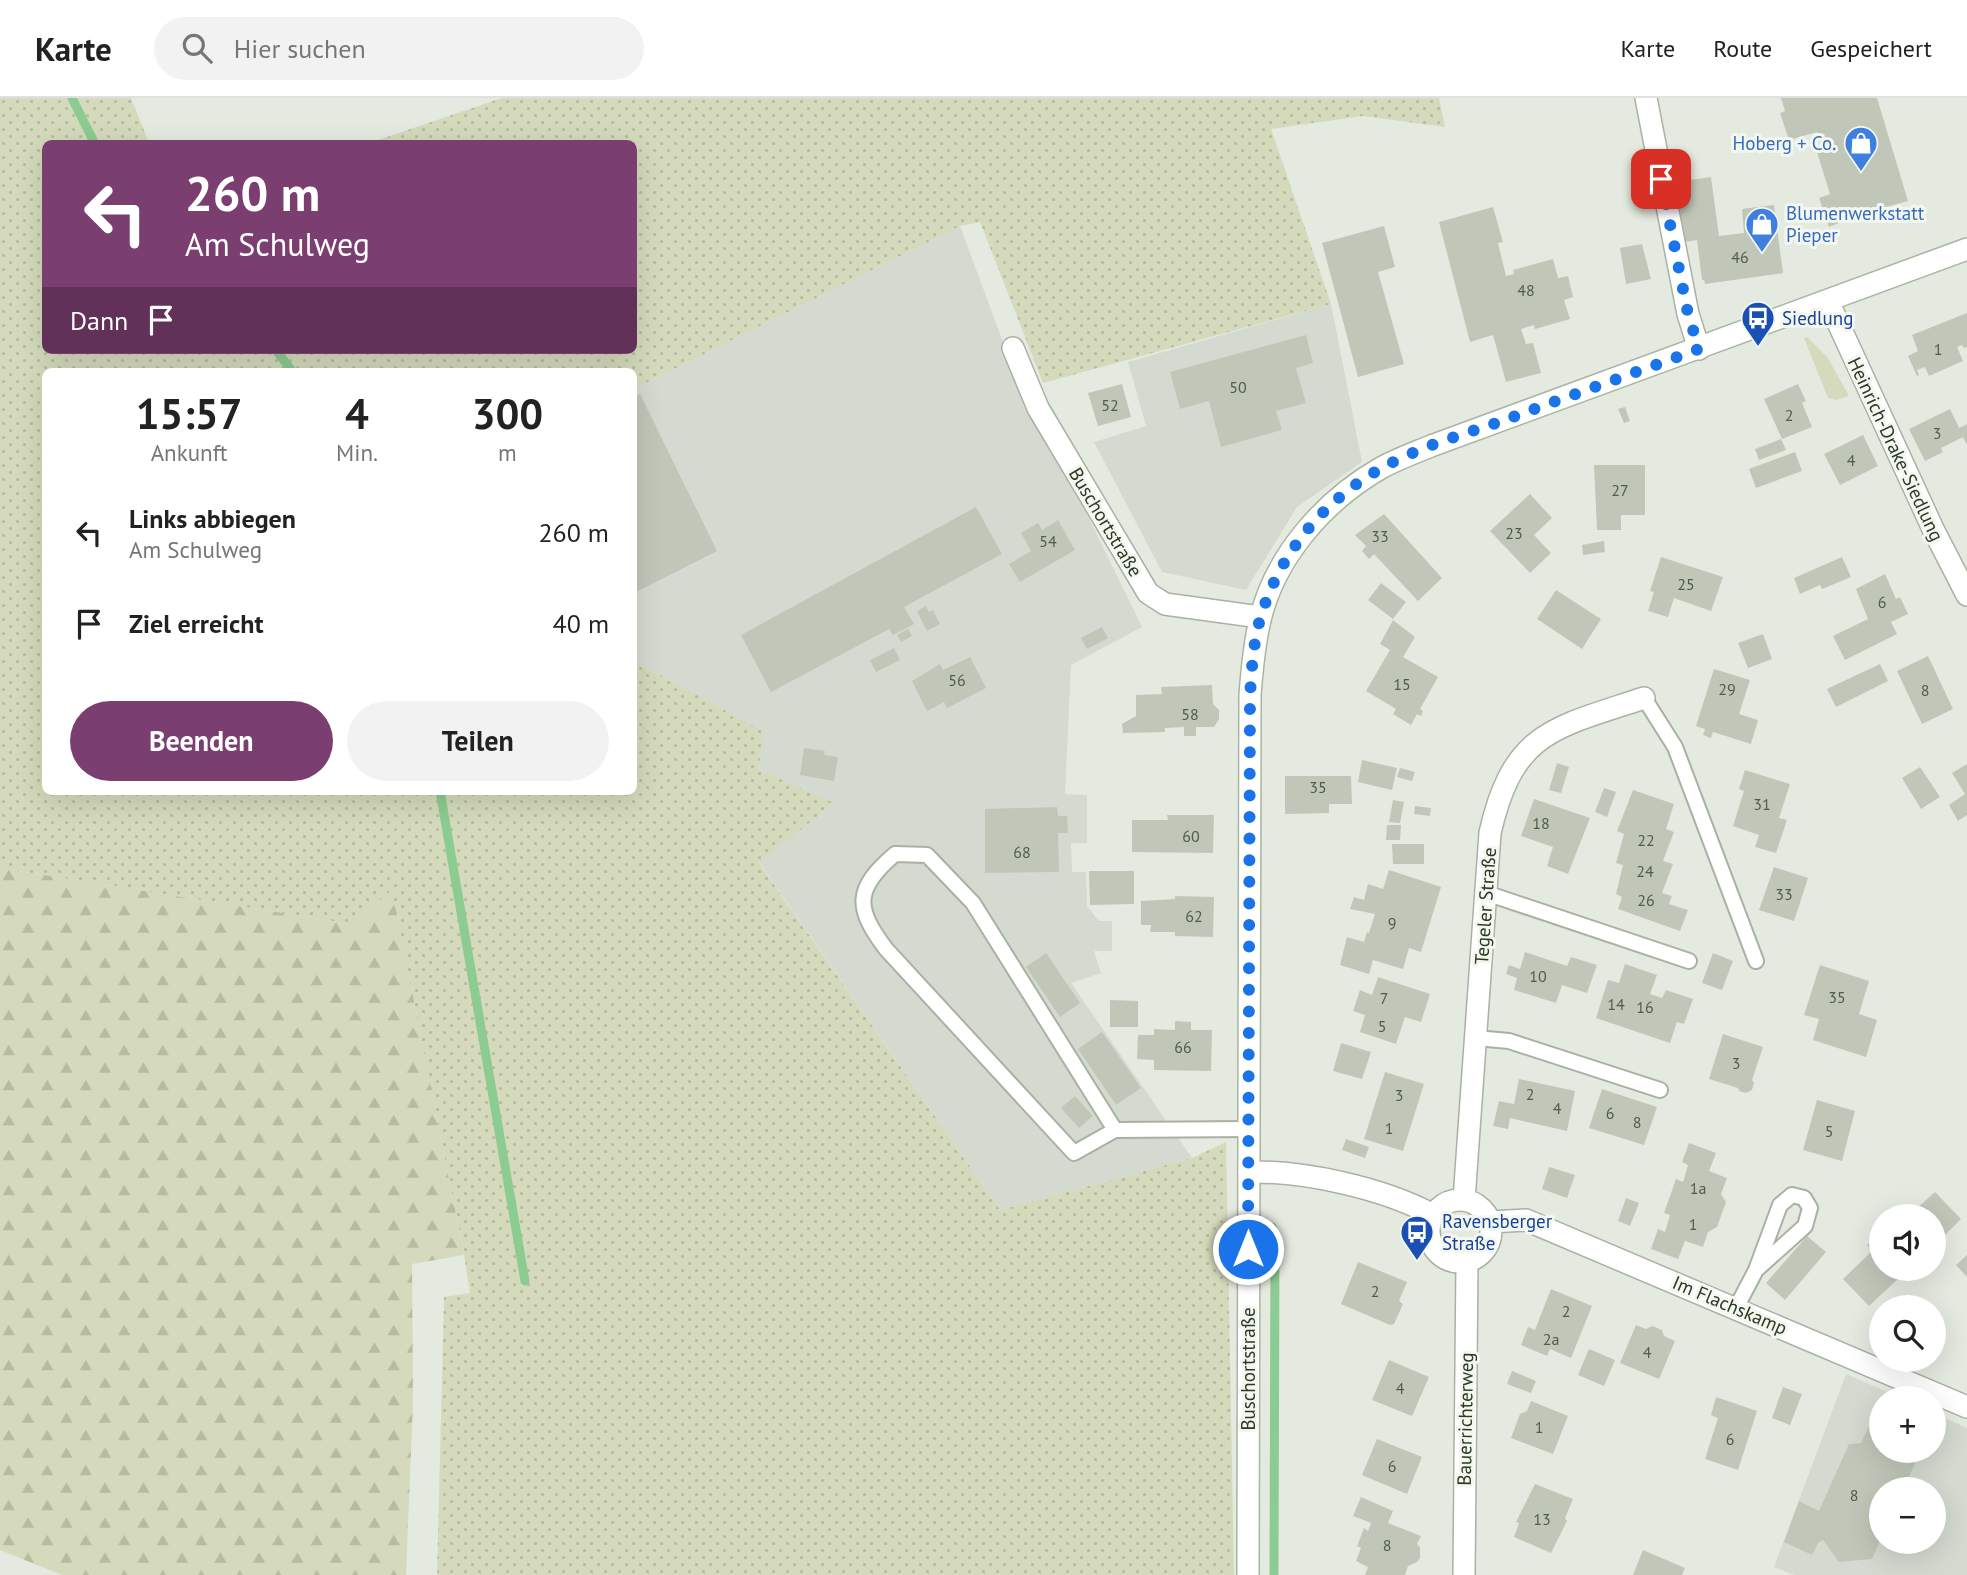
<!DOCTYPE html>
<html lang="de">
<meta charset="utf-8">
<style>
body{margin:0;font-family:"PT Sans",sans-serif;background:#f2f2f2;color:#222;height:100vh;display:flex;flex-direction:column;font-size:26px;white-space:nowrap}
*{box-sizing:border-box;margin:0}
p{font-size:23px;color:#767676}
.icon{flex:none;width:38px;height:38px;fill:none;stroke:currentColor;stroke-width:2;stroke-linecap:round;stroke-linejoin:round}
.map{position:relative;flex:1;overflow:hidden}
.sheet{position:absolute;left:42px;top:270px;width:595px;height:427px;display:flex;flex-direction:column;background:#fff;border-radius:10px;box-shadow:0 7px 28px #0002}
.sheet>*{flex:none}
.hud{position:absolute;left:42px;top:42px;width:595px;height:214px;border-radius:10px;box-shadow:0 7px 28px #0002;background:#7b3e70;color:#fff;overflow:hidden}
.tools{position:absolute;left:1869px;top:1106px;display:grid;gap:14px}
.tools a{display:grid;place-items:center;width:77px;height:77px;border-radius:50%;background:#fff;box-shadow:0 7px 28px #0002;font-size:35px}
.pin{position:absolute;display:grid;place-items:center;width:60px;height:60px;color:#fff;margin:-30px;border-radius:14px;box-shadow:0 4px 10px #0006}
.me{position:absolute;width:77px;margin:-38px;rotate:0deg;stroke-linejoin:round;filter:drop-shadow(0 0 5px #0008)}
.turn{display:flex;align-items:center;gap:24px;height:147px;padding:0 28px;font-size:32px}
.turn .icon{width:91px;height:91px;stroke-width:2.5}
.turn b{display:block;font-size:49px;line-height:60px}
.then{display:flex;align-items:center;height:66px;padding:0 28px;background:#0003;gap:14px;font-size:26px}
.eta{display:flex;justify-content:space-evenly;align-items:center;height:119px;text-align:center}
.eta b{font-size:42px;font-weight:700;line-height:49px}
.action{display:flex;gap:14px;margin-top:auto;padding:14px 28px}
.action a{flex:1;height:80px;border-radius:42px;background:#7b3e70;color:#fff;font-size:28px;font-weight:700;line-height:80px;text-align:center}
.action a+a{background:#f2f2f2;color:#222}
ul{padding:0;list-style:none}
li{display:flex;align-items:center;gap:21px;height:91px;padding:0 28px}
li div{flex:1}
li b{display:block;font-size:26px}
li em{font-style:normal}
header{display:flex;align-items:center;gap:42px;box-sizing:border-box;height:98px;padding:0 35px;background:#fff;border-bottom:2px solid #e0e0e0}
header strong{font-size:33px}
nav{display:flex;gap:38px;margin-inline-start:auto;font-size:24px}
.search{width:490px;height:63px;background:#f2f2f2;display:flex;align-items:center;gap:18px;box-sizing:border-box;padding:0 24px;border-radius:38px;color:#767676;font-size:26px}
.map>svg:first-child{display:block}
</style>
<header>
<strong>Karte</strong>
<div class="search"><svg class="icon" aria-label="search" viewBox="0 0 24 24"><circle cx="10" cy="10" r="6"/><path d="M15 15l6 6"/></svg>Hier suchen</div>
<nav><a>Karte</a><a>Route</a><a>Gespeichert</a></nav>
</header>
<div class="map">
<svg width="1967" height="1477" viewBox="0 0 1967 1477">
<defs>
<pattern id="grass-dots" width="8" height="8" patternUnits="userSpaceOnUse" patternTransform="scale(1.75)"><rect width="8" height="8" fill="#d4dabb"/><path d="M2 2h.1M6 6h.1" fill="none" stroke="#b6bca0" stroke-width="1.8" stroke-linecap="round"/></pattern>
<pattern id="forest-firs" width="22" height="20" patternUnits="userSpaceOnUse" patternTransform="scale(1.75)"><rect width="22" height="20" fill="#d4dabb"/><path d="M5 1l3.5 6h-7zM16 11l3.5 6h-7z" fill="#b6bca0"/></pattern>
</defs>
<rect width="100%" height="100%" fill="#e5eae0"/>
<path fill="#d4dacf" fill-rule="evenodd" d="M960,128l43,116 139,285 -71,38 -6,129 22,1v48h-16l1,29h14l1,34 12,15h13v30h-18l7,22 -30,10 121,175 -192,52 -241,-348 75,-59 -76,-34 6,-37 -130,-71v-272z
M1331,206l31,158 -65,45 -51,83 -84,-18 -68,-130 52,-16 -18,-64z
M1846,1276l55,24h-20v53h53v-38l33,15v147h-173l-20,-8zM1881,1391h53v53h-53z"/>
<path fill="url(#grass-dots)" d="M0,0h131l18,45 -103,1v206h588v-206l-265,-1 133,-45h937l6,29 -82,-11 -92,13 60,175 -288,79 -63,-161 -20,4 -326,163v-18h-588v420h588v-130l131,71 -7,37 76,34 -75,60 241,347 192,-52 34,-16 8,433h-797l7,-278 26,-4 -6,-38 -72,-364 -41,33 -351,-56z"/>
<path fill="url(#forest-firs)" d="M0,770l351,56 41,-34 72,365 -52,9 1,137 -7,174h-344l-62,-25z"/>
<path fill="#d4dabb" d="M1807,239l21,21 21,38 -13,4 -8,-2 -24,-60z"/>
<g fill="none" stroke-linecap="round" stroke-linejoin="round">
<path stroke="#8ccb91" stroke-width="9" d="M72,0l23,46
M276,252l16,21
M440,693l85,490
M1272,1129l3,13 -1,335"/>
</g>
<path fill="#c0c7b9" d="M1781,0h96l31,103 -44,12 -35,14 -10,-29 11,-4 -14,-45 6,-2 -5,-15 -28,8 -9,-27 5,-2z
M1711,79l8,59 25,-3 -2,-24 32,-4 9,68 -78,11 -1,-4h-2l-5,-40 -12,2 -9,-60z
M1493,109l10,35 -5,1 8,33 8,-2 -1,-4 40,-11 5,19 10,-2 5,21 -9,3 6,19 -35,10 -1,-4 -13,4 5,15 7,-1 8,30 -35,9 -13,-47 -23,7 -31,-120z
M1384,128l11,41 -17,5 26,92 -46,13 -36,-134z
M1642,146l9,35 -25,5 -6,-36z
M1967,215v34l-3,1 -2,-3 -5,2 6,14 -34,15 -4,-9 -8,3 2,5 -2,1 -9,-20 10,-5 -6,-16z
M1306,237l7,28 -17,5 10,35 -30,8 6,19 -61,17 -12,-46 -29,8 -10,-37z
M1122,286l9,33 -33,9 -10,-33z
M1798,286l8,17 -4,2 10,24 -30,12 -18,-40z
M640,296l77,157 -83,42v-196z
M1625,309l5,14 -6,2 -6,-14z
M1950,311l9,19 8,-4v21l-4,-8 -22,11 2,4 -18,9 -16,-32z
M1863,337l15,31 -38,19 -16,-31z
M1781,341l5,11 -27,10 -4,-11z
M1795,354l7,19 -46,17 -7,-19z
M1594,367h51v50h-24v15h-24z
M1530,396l22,24 -18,17 17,18 -21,20 -40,-42z
M976,409l26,47 -98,53 10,17 -21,11 -4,-6 -118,63 -30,-57z
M1384,416l58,64 -24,23 -44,-47 -5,5 -7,-8 4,-5 -11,-11z
M1058,422l17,30 -55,32 -11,-18 22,-13 -10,-18 17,-10 4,7z
M1604,443l1,11 -22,3 -1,-10z
M1661,459l62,20 -12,34 -37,-13 -6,19 -20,-6 6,-19 -4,-1z
M1842,459l9,20 -29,12 -2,-4 -20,9 -6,-16z
M1885,476l11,25 4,-2 8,17 -17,8 6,12 -52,26 -12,-24 35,-17 -12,-30z
M1381,485l25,19 -13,17 -25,-19z
M1556,492l45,29 -19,30 -45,-30z
M926,508l3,6 4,-2 7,14 -13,7 -10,-20z
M1393,522l22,17 -12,20 35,20 -18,32 3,2 -2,5 -4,-2 -6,11 -18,-11 3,-5 -30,-18 24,-41 -10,-6z
M1102,529l6,11 -21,11 -6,-11z
M908,531l4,7 -11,6 -4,-7z
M1763,536l9,25 -24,9 -10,-25z
M894,550l6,12 -24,12 -6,-12z
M1928,558l25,53 -31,15 -25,-53z
M970,559l16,31 -39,20 -3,-6 -17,9 -15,-30 28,-17 3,6z
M1880,566l8,17 -52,26 -9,-18z
M1714,571l36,11 -11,34 19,6 -7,24 -38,-12 -2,6 -8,-3 2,-6 -9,-3z
M1212,587l1,19 6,6v9l-5,8h-18v9h-12v-9l-19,1v4l-42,1 -1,-9 14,-8v-21l26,-1 -1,-7z
M804,650l21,3 -1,4 14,2 -4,24 -34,-6z
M1362,662l35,8 -5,22 -34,-8z
M1557,665l12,4 -8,26 -12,-3z
M1967,666v51l-9,6 -9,-16 16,-11 -13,-21z
M1920,669l20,30 -19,12 -19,-31z
M1400,670l15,4 -3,9 -15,-4z
M1745,672l45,14 -11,34 8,2 -11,33 -21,-6 4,-12 -26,-9 11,-35 -5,-2z
M1285,678h66l1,28h-23v9l-44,1z
M1604,690l12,4 -9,25 -12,-5z
M1633,692l41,14 -8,25 8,3 -11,29 10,3 -11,29 10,3 -3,8 19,6 -8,21 -62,-22 4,-12 -6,-3 7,-29 -7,-2 8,-29 -7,-3z
M1534,701l56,19 -22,56 -21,-8 6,-19 -32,-11z
M1393,702l11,2 -4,21 -11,-1z
M1415,708l16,2 -1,8 -16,-2z
M1057,709l1,9h9l1,17h-10l1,39 -74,1v-64z
M1167,717h47l-1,38 -81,-1v-32h36z
M1387,727h14l-1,15h-14z
M1392,746h32v20h-31z
M1774,769l34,11 -14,43 -35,-11z
M1389,772l52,17 -20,65 -12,-4 -6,21 -30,-9 -4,14 -29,-9 7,-28 17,5 3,-10 2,1 6,-19 -25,-5 4,-12 10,3 4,-16 15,5z
M1089,773h45v33l-44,1z
M1175,798l39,1 -1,40 -38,-1v-4h-25l1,-7h-10v-24l34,-2z
M1525,854l42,14 4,-9 26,8 -10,28 -25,-8 -6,18 -42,-13 3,-12 -11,-4 3,-9 11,4z
M1046,855l34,50 -20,14 -34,-50z
M1713,855l20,8 -11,29 -20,-7z
M1625,866l32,11 -7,19 12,4 4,-8 27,9 -9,25 -7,-2 -7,21 -74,-25 12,-38 11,3z
M1820,867l49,16 -10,33 18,6 -11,37 -53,-17 6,-21 -15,-4z
M1378,879l52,17 -9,28 -16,-5 -9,27 -36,-12 5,-17 -12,-4 7,-21 12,5z
M1110,902l28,1v26h-28z
M1175,923l16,1v8h21l-1,41 -57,-1v-10l-17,-1 1,-24h16v-6l21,1z
M1102,934l39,56 -25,17 -38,-56z
M1723,936l40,13 -11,33 2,3 -2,7 -6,3 -7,-2 -1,-3 -29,-9z
M1341,945l30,9 -9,27 -29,-8z
M1385,974l39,12 -21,67 -39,-12z
M1519,981l56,12 -8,40 -57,-13 -2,11 -15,-3 6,-25 15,3z
M1602,991l55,18 -13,38 -55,-17z
M1075,998l18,20 -14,12 -18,-20z
M1817,1002l38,11 -13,50 -39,-11z
M1346,1041l23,8 -4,11 -23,-8z
M1689,1045l27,10 -7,18 18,7 -6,16 5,8 -9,25 -9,5 -5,15 -18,-6 -7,18 -27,-10 7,-20 7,3 5,-17 -6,-2 12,-34 7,3 5,-17 -6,-3z
M1549,1069l26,8 -8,23 -25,-9z
M1935,1094l26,27 -17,17 -10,-11v-9h-9l-8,-8z
M1626,1100l13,5 -9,23 -12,-5z
M1807,1138l19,16 -41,48 -19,-17z
M1876,1139l5,5v9l-4,4 4,4v10h9l9,9 -30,28 -26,-27 29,-28 -5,-6z
M1967,1157v22l-11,-12z
M1358,1164l49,20 -8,19 4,3 -9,20 -4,1 -49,-21z
M1551,1191l41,17 -21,52 -21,-9 -3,7 -26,-11 7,-18 7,3z
M1636,1227l10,4 6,-3 10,4 2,6 11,5 -16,38 -39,-16z
M1589,1251l26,11 -11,26 -26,-11z
M1389,1262l40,17 -17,39 -40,-16z
M1512,1273l24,10 -5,12 -24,-9z
M1783,1289l19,7 -12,31 -18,-7z
M1716,1299l41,14 -19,59 -33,-11 13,-41 -7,-3z
M1531,1303l37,15 -15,38 -42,-16 9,-24 7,-3z
M1881,1321v32h40l-18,38h-22v49l-9,21 -33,3 -16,-22 -5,3 -6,12 -28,-13 15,-41 20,10 30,-67 12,-1 11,-23z
M1377,1341l45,18 -15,37 -45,-19z
M1535,1386l38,15 -8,19 2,3 -16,32 -37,-16 5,-14 -3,-1z
M1361,1399l32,14 -5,12 33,13 -4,8 3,4v10l-3,4 -9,4 -3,9h-40l3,-8 -12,-6 5,-13 -4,-2 7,-18 4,3 3,-8 -18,-7z
M1643,1452l42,18 -3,7h-49z"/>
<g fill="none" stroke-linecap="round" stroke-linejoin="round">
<defs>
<path id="lane" d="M1644,600l31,49 81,214
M1486,795l203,68
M1476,940l33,3 151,49
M1115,1032l-41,23 -188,-204c-31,-41 -32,-60 9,-95l32,1 46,48 142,227 134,-1
M1736,1210l20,-38 49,-44 5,-18 -6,-10 -12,-3 -12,10 -24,65"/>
<path id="street" d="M1646,0l42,216 11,35
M1828,203l105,228 34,66
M1013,250l25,60 110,185 17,11 95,13
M1249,1074c56,-1 134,16 184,43
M1429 1133a31 31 0 1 1 62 0a31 31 0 1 1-62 0Z
M1464,1102l26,-367c23,-102 64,-105 154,-135
M1490,1124l36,-2 441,187
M1464,1477l3,-313"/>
<path id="secondary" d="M1248,1477l2,-880c2,-26 4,-50 10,-75 15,-64 65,-120 121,-152 16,-9 33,-15 50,-22l536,-197"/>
</defs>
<use href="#lane" stroke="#a9b1a3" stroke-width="18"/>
<use href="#street" stroke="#a9b1a3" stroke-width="24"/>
<use href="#secondary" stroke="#a8b5a0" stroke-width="24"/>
<use href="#lane" stroke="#fff" stroke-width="14"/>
<use href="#street" stroke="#fff" stroke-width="21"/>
<use href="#secondary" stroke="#fff" stroke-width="21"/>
</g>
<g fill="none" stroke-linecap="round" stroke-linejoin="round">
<path stroke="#1a73e8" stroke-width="12" stroke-dasharray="0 21.6" d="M1248,1151l2,-554c2,-27 3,-53 11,-79 19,-63 63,-116 121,-148 37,-21 82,-34 123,-48 64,-24 129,-47 194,-71l-11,-35 -27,-135"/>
</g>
<defs>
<symbol id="shop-pin" viewBox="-11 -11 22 30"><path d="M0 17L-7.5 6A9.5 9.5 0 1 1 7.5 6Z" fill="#3f7fe0" stroke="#f4f7f0"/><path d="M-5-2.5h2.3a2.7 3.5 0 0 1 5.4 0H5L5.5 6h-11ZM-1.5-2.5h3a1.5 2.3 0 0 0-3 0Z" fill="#fff"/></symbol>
<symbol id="bus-pin" viewBox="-11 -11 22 30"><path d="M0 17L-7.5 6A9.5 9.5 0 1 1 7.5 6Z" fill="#1a4fb4" stroke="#f4f7f0"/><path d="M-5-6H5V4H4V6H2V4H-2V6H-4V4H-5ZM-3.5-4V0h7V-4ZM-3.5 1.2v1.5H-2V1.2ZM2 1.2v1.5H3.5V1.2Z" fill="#fff"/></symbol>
</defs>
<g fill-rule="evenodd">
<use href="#shop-pin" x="1842" y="26" width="38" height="52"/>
<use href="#shop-pin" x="1743" y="107" width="38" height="52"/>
<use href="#bus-pin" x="1739" y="201" width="38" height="52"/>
<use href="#bus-pin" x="1398" y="1115" width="38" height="52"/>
</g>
<g text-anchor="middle" stroke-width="6" stroke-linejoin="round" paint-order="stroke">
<g font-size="16" fill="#505c48">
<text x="1740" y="165">46</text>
<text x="1526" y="198">48</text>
<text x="1938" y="257">1</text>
<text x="1238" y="295">50</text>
<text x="1110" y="313">52</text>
<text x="1789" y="323">2</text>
<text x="1937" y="341">3</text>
<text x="1851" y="368">4</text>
<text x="1620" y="398">27</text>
<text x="1514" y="441">23</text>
<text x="1380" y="444">33</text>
<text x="1048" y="449">54</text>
<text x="1686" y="492">25</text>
<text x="1882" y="510">6</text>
<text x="957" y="588">56</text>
<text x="1402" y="592">15</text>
<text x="1727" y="597">29</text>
<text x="1925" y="598">8</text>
<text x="1190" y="622">58</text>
<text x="1318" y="695">35</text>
<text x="1762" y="712">31</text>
<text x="1541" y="731">18</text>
<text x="1191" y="744">60</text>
<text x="1646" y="748">22</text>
<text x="1022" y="760">68</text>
<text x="1645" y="779">24</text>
<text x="1784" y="802">33</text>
<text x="1646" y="808">26</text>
<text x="1194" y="824">62</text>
<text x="1392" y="831">9</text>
<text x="1538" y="884">10</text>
<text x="1837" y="905">35</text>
<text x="1384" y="906">7</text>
<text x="1616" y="912">14</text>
<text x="1645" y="915">16</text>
<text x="1382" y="934">5</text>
<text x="1183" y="955">66</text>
<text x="1736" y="971">3</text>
<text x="1530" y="1002">2</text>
<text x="1399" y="1003">3</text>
<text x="1557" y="1016">4</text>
<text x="1610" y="1021">6</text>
<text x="1637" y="1030">8</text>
<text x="1389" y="1036">1</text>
<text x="1829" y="1039">5</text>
<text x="1698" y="1096">1a</text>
<text x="1693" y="1132">1</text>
<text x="1375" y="1199">2</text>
<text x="1566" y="1219">2</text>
<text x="1551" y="1247">2a</text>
<text x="1647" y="1260">4</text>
<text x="1400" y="1296">4</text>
<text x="1539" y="1335">1</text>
<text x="1730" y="1347">6</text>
<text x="1392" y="1374">6</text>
<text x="1854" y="1403">8</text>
<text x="1542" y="1427">13</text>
<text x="1387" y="1453">8</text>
</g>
<g font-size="19" fill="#366cbe" stroke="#f4f7f0" text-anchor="end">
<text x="1836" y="52">Hoberg + Co.</text>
<text x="1786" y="122" text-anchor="start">Blumenwerkstatt<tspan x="1786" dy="22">Pieper</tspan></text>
</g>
<g font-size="19" fill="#164399" stroke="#f4f7f0" text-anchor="start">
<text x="1782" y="227">Siedlung</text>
<text x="1442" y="1130">Ravensberger<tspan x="1442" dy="22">Straße</tspan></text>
</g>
<g font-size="19" fill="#2a3922" stroke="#f4f7f0">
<text transform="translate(1896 351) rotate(65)" y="7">Heinrich-Drake-Siedlung</text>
<text transform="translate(1106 424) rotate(59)" y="7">Buschortstraße</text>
<text transform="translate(1485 808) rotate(-86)" y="7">Tegeler Straße</text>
<text transform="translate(1730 1207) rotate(23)" y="7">Im Flachskamp</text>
<text transform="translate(1248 1271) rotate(-90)" y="7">Buschortstraße</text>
<text transform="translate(1465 1321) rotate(-89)" y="7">Bauerrichterweg</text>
</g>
</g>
</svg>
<div class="tools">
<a><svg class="icon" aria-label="sound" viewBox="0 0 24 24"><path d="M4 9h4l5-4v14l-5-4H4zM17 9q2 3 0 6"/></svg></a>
<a><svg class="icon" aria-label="search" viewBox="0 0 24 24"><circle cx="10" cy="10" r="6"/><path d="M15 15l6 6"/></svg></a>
<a>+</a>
<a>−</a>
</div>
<div class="pin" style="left:1661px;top:81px;background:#d93025"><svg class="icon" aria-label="arrive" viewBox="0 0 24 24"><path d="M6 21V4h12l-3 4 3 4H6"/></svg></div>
<svg class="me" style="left:1248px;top:1151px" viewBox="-20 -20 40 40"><circle r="17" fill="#1a73e8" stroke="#fff" stroke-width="3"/><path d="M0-11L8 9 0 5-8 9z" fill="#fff"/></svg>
<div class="hud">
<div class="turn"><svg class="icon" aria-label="left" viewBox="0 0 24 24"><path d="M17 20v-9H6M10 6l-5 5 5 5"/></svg><div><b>260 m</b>Am Schulweg</div></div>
<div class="then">Dann<svg class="icon" aria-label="arrive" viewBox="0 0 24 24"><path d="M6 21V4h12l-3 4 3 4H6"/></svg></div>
</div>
<section class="sheet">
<div class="eta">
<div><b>15:57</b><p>Ankunft</p></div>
<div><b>4</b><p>Min.</p></div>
<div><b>300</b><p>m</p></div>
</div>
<ul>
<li><svg class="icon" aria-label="left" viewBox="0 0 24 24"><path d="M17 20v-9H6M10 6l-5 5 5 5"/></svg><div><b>Links abbiegen</b><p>Am Schulweg</p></div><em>260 m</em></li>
<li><svg class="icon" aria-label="arrive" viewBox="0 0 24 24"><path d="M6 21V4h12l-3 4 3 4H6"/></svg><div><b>Ziel erreicht</b></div><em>40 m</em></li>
</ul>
<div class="action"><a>Beenden</a><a>Teilen</a></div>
</section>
</div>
